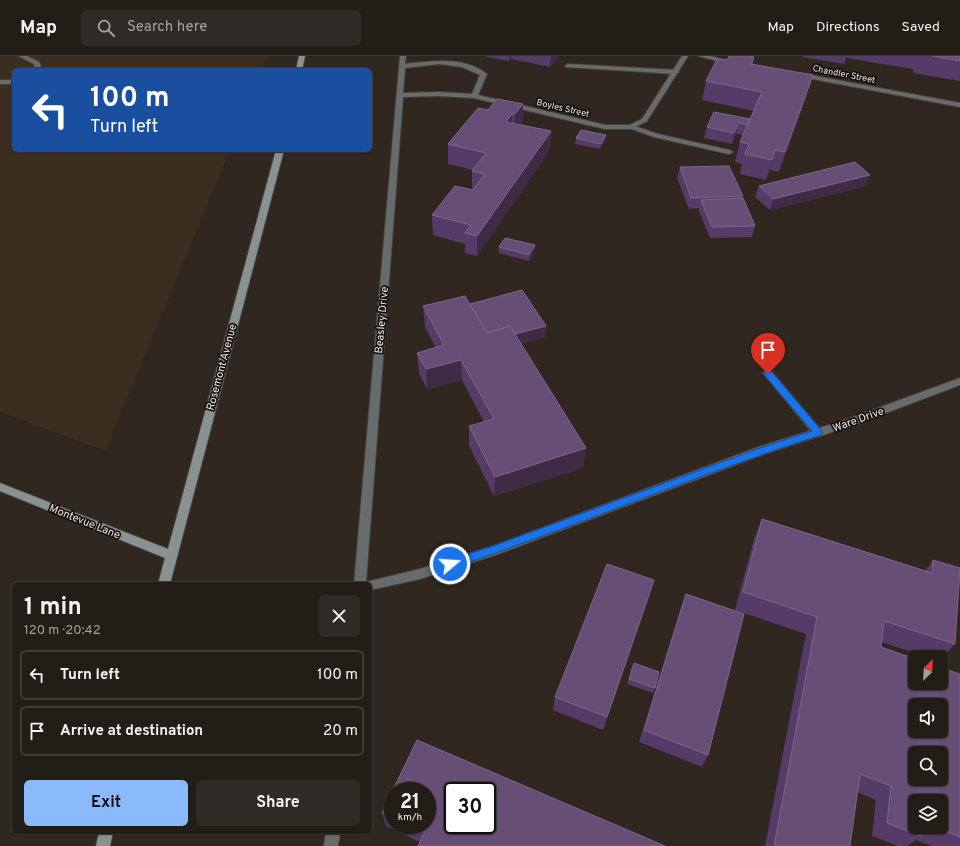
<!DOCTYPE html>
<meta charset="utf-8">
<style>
body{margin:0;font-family:Overpass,sans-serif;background:#2f2a25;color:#f1f3f6;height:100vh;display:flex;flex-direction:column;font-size:15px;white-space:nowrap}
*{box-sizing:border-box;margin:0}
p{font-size:13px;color:#a3a2a2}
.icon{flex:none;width:22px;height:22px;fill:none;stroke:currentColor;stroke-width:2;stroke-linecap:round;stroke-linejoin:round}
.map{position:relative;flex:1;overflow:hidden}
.sheet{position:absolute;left:12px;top:526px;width:360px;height:252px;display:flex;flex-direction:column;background:#231d18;border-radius:6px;box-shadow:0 1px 3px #0004,0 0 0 1px #403b37}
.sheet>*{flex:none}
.guide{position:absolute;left:12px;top:12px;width:360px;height:84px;border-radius:6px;box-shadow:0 1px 3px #0004,0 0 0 1px #403b37;background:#1a4fa0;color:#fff;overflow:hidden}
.needle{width:26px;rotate:24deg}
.controls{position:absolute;left:908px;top:594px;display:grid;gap:8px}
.controls a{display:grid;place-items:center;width:40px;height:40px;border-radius:6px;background:#231d18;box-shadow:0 1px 3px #0004,0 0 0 1px #403b37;font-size:20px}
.speed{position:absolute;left:384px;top:726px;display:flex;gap:8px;font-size:20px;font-weight:700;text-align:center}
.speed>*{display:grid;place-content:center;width:52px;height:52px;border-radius:50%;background:#231d18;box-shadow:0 1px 3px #0004,0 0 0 1px #403b37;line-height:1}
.speed small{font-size:10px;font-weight:400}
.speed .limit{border:2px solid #111;border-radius:6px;background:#fff;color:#111}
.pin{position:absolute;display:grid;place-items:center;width:34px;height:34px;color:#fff;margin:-41px -17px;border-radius:50% 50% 50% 0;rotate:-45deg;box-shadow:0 0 4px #0007}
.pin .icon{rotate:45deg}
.me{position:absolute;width:44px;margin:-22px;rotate:72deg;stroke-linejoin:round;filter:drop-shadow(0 0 3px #0008)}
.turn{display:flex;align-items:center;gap:14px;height:84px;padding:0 12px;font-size:18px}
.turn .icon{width:52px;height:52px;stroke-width:2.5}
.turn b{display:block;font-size:28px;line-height:34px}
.round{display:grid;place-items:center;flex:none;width:42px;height:42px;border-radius:6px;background:#2f2a25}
.summary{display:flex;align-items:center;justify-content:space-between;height:68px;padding:0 12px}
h1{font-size:24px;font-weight:700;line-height:30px}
.cta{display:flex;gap:8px;margin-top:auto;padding:8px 12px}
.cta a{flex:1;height:46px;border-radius:6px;background:#8bbafc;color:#111;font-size:16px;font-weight:700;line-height:46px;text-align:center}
.cta a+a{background:#2f2a25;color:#f1f3f6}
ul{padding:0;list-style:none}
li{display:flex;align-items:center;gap:12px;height:50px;margin:0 8px 6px;padding:0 4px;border:2px solid #403b37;border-radius:6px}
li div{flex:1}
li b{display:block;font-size:15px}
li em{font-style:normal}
header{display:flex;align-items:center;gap:24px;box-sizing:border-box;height:56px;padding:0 20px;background:#231d18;border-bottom:1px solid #403b37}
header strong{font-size:19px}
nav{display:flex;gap:22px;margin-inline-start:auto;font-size:14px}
.search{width:280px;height:36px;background:#2f2a25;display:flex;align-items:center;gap:10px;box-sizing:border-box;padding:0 14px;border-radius:6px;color:#a3a2a2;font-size:15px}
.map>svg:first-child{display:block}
</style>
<header>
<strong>Map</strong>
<div class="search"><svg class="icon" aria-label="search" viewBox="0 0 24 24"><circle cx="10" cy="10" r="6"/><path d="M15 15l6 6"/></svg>Search here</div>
<nav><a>Map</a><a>Directions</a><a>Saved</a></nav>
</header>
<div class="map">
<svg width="960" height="790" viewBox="0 0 960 790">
<rect width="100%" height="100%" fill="#2f2720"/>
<path fill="#3c2d21" d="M0,0h268l-6,14h-248v80h216l-125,301 -105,-39z"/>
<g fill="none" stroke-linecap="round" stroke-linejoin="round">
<defs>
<path id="lane" d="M19,0h8l12,6 3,7 -7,1 -1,-6z
M568,8l108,6 3,2 -3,2 -110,-7 -1,-1z
M0,24h14v4h-14z
M631,69l27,9 71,16 4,2 -4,2 -75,-17 -25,-9 -1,-1z
M768,314l3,1 50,59 2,3 -2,3h-6l-50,-61 -2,-2 2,-2z"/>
<path id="street" d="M400,0h6l-1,8c26,-3 60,-8 82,10l-9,21 127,30h25l12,-6 40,-63h6l-41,65 -16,8h-26l-131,-31 -35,-2 -36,1 -37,485 54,-13 73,-23 266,-99 89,-28 112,-41v7l-106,40 -87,28 -272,102 -75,24 -50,11v-6h-16zM439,8l23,3 18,8 -8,19 -33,-2 -36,1 2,-25z
M698,0h12l23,6 -3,2z
M799,17l161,30v4l-163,-31v-2z
M326,776h14l-2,14h-14z"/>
<path id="secondary" d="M299,0h6l-3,14h-6z
M276,94h8l-114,434h-12l7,-26 -165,-67v-8l168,66z
M99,776h14l-3,14h-14z"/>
</defs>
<use href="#lane" stroke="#4a423b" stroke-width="2"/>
<use href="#street" stroke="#4a423b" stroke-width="2"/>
<use href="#secondary" stroke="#4a423b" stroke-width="2"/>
<use href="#lane" fill="#666c6b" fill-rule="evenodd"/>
<use href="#street" fill="#666c6b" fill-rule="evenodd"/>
<use href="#secondary" fill="#889291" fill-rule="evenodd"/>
</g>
<path fill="#563b69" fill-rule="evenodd" d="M483,0h76l-9,11 -39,-8 -2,2z
M803,0h157v25l-47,-8v-4l-67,-11 -2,6 -42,-7z
M754,1l-1,7 54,31 -28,77 -9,-2 -4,10 -26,-6 2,-10 -7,-2 5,-20 4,-7 -8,-1 -4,10 -28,-6 3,-11 43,-8 4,-8 -52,-11 4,-19 21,-21z
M523,48l-1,20v1l29,6 -2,20 -72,105 -12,-3v-9l-32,-9 -1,-20 40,-25v-19l1,-1 -25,-6v-20l40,-34z
M576,82l29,3 -5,8 -25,-5z
M680,111l63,29 -1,2 13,28 -3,11 -42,1 -11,-27v-3l-10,1 -12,-31z
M759,130h107l-96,24 -15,-13z
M499,191l36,4 -6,10 -30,-8z
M470,248l76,22 -1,11 -24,7 62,124 -89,28 -25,-50v-20l15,-4 -22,-42 -35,9 -8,-16 -2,-20 19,-5 -11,-21 -2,-21z
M762,463l163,52 8,-11 22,84 -14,15v-2h-14l-45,-15 -1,5 79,27v172h-28l-16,-6 -9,6h-9l-26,-10 4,-36 -19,-8 -7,54h-85l41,-212 -71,-24 19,-71zM941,745v26h-26z
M654,524l-4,15 -47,135 -50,-20 2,-13z
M686,538l22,161 -6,12 -63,-25 42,-134z
M634,607l21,25 -2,5 -26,-9z
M417,684l248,106h-247l2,-4 -34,-16 -4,-13zM393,735h34v34h-34zM453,735h34v34h-34z"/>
<path fill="#402b46" d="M509,0h2v3l-2,2z
M551,0h8l-9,11z
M813,19l-6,20 -28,77 6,-20z
M523,48l-1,20 -7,10v-20z
M512,58l-1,20 -5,-12z
M739,67l-3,11 -4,10 2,-11z
M551,75l-2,20 -72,105v-20z
M606,79l-1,6 -5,8 1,-5z
M775,94l-5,20 -4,10z
M870,119l-4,11 -96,24 3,-11z
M535,189v6l-6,10v-6z
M546,270l-1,11 -58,16v-11z
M461,304l1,20 -35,9 -1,-20z
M586,392l-3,20 -89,28 1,-19z
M654,524l-4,15 -47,135 4,-13z"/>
<path fill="#674e76" stroke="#7c6688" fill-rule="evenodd" d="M729,0h20l5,1 -3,7 62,11 -28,77 -10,-2 -3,10 -27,-6 4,-10 -9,-2 22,-50 -56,-11 11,-22 10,1z
M932,0h28v5z
M497,43l26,5 -8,10h-3l-6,8 45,9 -74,105 -12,-3 6,-8 -39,-10 23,-29 18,4 12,-16 -13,-3 14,-18 -38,-9 30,-36 10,2z
M714,56l36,7 -2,6 -9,-2 -5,10 -27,-6z
M581,74l25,5 -5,9 -25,-6z
M855,106l15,13 -97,24 -14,-13z
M729,110l14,30 -52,2 -11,-31z
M743,142l12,28 -43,1 -11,-27z
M505,182l30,7 -6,10 -30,-8z
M522,234l24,36 -31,8 -5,-8 -23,7 -17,-29z
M465,240l22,37 23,-7 76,122 -91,29 -26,-51 25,-7 -33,-59 -35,9 -9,-16 27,-8 -21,-39z
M762,463l170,54 1,-13 27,8 -5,76 -71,-23 -3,26 34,12v24h26v-15l19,6v163l-26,-10h7v-26h-26v26h6v9l-34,-13 4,-37 -31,-12 -10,72h-76l43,-229 -74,-25zM915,649h26v26h-26zM915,697h26v26h-26z
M607,508l47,16 -47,137 -52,-20z
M686,538l58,20 -36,141 -64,-25z
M634,607l25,9 -4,16 -26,-9z
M417,684l248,106h-247l7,-14 -16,-7h18v-34h-34v27l-11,-5zM453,735h34v34h-34z"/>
<path fill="#1a73e8" stroke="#114b97" d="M765,315h6l50,59 1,3 -1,2c-125,40 -246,92 -371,134l-3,-1 -2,-4 2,-3 46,-15 267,-98 52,-17 -47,-55 -1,-2z"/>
<g text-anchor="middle" stroke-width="3.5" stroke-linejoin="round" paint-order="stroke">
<g font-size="9" fill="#eee9e4" stroke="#14110e">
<text transform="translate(844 18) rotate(11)" y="3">Chandler Street</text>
<text transform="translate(563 52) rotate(13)" y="3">Boyles Street</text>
</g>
<g font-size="11" fill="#eee9e4" stroke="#14110e">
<text transform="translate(381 264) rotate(-85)" y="4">Beasley Drive</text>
<text transform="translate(221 311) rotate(-75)" y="4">Rosemont Avenue</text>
<text transform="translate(858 363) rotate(-20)" y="4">Ware Drive</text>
<text transform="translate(85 465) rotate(22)" y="4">Montevue Lane</text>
</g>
</g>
</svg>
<div class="controls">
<a><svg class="needle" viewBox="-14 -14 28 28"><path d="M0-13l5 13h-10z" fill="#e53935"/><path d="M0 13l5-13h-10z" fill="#a3a2a2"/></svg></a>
<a><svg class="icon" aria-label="sound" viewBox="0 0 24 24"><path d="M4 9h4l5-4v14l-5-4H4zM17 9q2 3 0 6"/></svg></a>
<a><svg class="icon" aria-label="search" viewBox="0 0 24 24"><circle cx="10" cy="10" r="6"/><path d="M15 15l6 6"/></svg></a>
<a><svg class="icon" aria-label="layers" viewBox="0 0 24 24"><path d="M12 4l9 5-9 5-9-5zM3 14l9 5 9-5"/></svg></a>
</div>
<div class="speed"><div>21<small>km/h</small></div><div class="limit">30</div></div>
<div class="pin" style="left:768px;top:318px;background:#d93025"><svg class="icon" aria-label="arrive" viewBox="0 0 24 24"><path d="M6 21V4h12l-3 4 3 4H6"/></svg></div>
<svg class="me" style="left:450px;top:508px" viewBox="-20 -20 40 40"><circle r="17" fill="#1a73e8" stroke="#fff" stroke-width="3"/><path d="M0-11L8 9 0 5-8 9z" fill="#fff"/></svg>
<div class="guide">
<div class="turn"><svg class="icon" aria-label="left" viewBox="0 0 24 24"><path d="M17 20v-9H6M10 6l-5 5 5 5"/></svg><div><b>100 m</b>Turn left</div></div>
</div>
<section class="sheet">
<div class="summary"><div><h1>1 min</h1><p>120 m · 20:42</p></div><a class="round"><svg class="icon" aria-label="close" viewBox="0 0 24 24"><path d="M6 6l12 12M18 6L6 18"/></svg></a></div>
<ul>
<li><svg class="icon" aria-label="left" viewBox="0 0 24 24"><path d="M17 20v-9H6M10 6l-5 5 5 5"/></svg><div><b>Turn left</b></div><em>100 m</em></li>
<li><svg class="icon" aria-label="arrive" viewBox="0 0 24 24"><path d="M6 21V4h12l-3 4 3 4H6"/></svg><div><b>Arrive at destination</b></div><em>20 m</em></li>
</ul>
<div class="cta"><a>Exit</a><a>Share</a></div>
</section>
</div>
